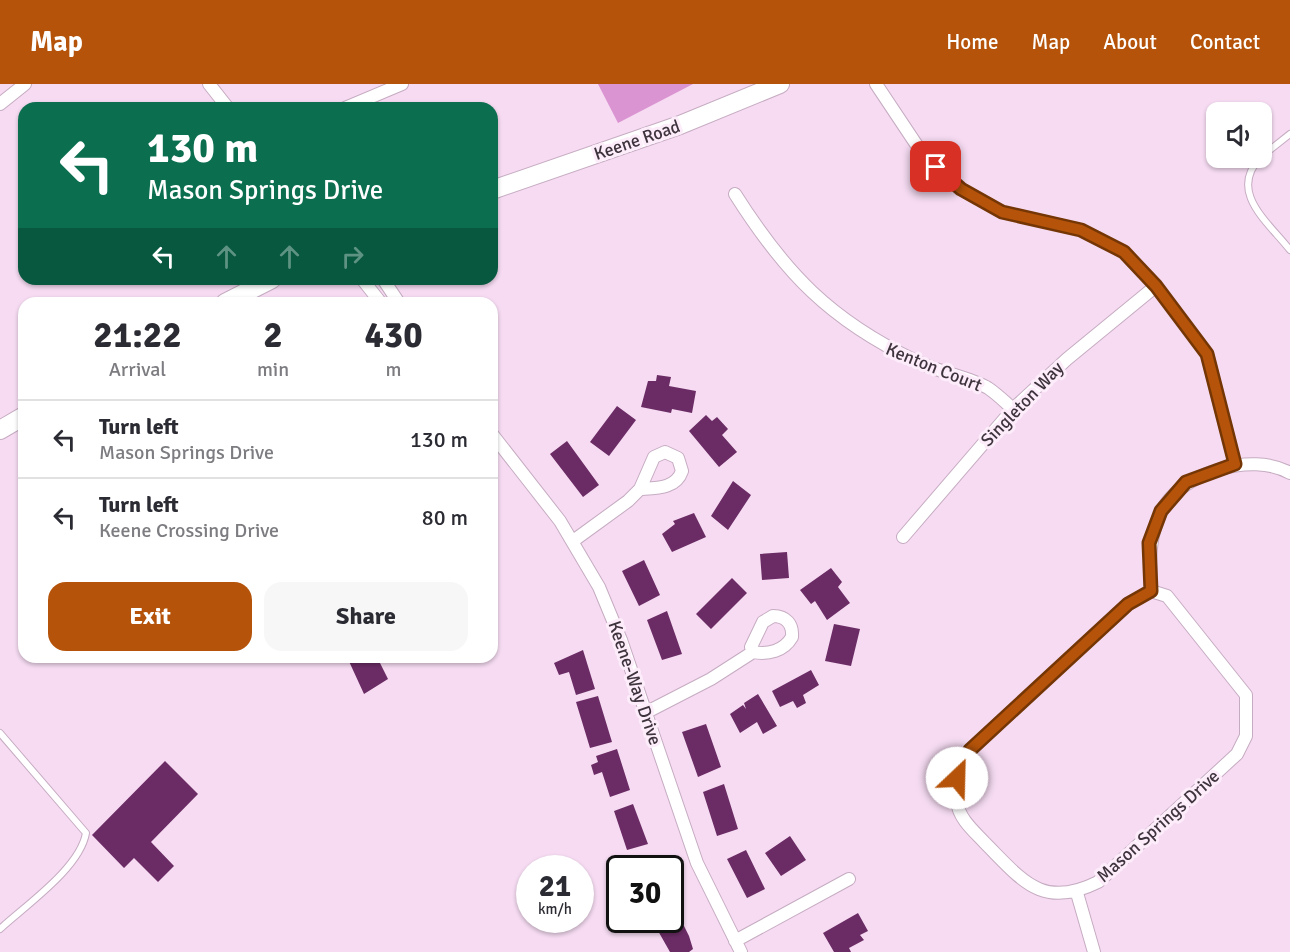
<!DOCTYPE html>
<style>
body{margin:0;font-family:Signika,sans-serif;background:#f7f7f7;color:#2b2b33;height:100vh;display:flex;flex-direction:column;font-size:22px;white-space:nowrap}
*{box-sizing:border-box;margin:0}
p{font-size:20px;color:#7c7c81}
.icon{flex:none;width:33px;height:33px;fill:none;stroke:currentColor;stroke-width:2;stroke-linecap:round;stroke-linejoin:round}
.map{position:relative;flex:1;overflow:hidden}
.panel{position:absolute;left:18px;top:213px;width:480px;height:366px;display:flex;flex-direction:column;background:#fff;border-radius:18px;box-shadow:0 2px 4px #0004}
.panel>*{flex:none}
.top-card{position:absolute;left:18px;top:18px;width:480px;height:183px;border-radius:18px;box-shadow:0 2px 4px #0004;background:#0b6e4f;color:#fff;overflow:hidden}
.tools{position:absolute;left:1206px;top:18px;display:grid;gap:12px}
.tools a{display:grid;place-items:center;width:66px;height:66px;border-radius:12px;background:#fff;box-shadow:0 2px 4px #0004;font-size:30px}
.speed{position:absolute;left:516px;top:771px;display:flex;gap:12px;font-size:30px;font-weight:700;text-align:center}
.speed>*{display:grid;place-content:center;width:78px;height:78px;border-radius:50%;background:#fff;box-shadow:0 2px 4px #0004;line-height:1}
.speed small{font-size:15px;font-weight:400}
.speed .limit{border:3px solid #111;border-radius:9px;background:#fff;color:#111}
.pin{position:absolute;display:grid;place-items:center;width:51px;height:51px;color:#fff;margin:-26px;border-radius:12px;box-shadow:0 3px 9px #0006}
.me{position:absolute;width:66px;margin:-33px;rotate:24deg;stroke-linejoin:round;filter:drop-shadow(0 0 4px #0008)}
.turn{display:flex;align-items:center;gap:21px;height:126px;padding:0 30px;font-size:27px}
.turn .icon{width:78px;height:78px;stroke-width:2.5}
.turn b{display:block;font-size:42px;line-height:51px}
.lanes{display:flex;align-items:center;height:57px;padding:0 30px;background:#0003;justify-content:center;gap:30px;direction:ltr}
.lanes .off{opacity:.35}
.eta{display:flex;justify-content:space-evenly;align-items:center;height:102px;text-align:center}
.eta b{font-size:36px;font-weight:700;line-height:42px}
.cta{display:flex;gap:12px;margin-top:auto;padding:12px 30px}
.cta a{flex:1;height:69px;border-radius:18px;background:#b45309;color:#fff;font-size:24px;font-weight:700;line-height:69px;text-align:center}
.cta a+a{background:#f7f7f7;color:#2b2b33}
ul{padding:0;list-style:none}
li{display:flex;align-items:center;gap:18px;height:78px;padding:0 30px;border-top:2px solid #e1e1e2}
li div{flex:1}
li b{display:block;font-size:22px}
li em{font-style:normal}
header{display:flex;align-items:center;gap:36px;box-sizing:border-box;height:84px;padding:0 30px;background:#b45309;color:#fff}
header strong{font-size:28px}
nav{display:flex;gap:33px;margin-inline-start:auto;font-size:21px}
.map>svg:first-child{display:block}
</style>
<header>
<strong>Map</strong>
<nav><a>Home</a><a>Map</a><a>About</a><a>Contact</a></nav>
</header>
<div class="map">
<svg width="1290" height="868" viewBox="0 0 1290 868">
<rect width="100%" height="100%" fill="#f6dbf2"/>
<path fill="#db94d2" d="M598,0h95l-75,39z"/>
<path fill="#6b2c65" d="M657,291l14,2 -2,9 27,5 -4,22 -20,-4 -1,4 -30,-6 7,-26h8z
M617,322l19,14 -27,36 -19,-14z
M706,331l6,6 5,-4 11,12 -6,6 15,17 -18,15 -30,-36z
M567,357l32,44 -16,12 -33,-43z
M733,397l18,14 -23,35 -17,-14z
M694,429l12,24 -34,15 -10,-18 13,-10 -2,-3z
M787,468l2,26 -27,2 -2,-26z
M644,476l16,35 -21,11 -17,-35z
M831,484l11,14 -4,5 12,16 -23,17 -12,-19 -4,3 -11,-14z
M732,494l15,15 -36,36 -15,-15z
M667,527l15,43 -20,6 -15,-40z
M834,540l26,5 -9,37 -26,-5z
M583,566l12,39 -19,6 -7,-23 -10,3 -5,-12z
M347,573h30l11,22 -24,15z
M811,586l8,15 -16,10 3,8 -9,5 -4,-7 -13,6 -8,-16z
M758,610l19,32 -14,8 -6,-12 -17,11 -10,-19 13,-9 3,4 -2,-6z
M598,612l14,46 -22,6 -14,-46z
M706,640l15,43 -23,10 -16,-45z
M617,665l13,41 -20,7 -8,-25 -8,3 -3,-10 7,-3 -2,-6z
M165,677l33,33 -47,48 23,24 -16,16 -24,-24 -10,10 -32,-33z
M724,700l14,45 -21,7 -14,-44z
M633,720l15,40 -21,6 -13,-39z
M790,752l16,24 -25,16 -16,-23z
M746,766l19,39 -18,9 -20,-39z
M653,774l4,10h-31z
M670,824l6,10 3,-2 10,20 4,13 -4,3h-19l-17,-30 17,-2z
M858,829l10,18 -8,4 4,5 -15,8 2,4h-17l-11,-19z"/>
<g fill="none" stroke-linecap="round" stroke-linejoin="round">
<defs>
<path id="service" d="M1262,72l28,-22
M1260,74c-32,34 8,64 30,92
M0,649l86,100c-6,35 -60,72 -86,96"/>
<path id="minor" d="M209,0l19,24
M876,0l48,72 37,33 41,23 79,18 43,22 32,34 51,68 28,110
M0,20l25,-20
M345,24l57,-24
M735,110c50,79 95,126 181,167 21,11 54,16 72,27 9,6 17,14 25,21
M362,195l19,24
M383,195l16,24
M492,350l68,87 39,66 22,53 76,223 44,89
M903,453l110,-128 54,-50 89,-73
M573,457l55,-40 12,-12 14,-32 11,-5 13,6 4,13c-6,18 -26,17 -42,18
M1151,507l16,5 79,99v41l-9,18 -139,128c-56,28 -76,-2 -113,-39 -11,-12 -26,-24 -28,-41 -3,-19 5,-35 13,-52l158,-146z
M1151,507c-1,-30 -3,-49 9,-77 18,-41 92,-63 130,-41
M773,532c13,0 20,8 19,21 -8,14 -24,18 -39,15l-2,-5 12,-25z
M645,629l66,-34 42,-27
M1077,809l17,59
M735,857l114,-62"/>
<path id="secondary" d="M492,106l188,-65 100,-41
M225,219l47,-24
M0,346l24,-14"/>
</defs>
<use href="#service" stroke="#c6acc2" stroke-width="8"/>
<use href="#minor" stroke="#c6acc2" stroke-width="14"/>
<use href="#secondary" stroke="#c6acc2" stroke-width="20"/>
<use href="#service" stroke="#fff" stroke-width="6"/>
<use href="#minor" stroke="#fff" stroke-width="12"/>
<use href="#secondary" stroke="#fff" stroke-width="18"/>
</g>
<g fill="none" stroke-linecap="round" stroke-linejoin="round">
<defs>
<path id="route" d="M936,83l25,22 41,23 79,18 43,22 32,34 51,68 28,110 -49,18 -25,29 -12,32 2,48 -23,13 -158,146 -13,28"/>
</defs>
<use href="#route" stroke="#753606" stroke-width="15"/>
<use href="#route" stroke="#b45309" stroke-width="10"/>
</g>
<g text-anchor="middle" stroke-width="6" stroke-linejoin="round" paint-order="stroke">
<g font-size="18" fill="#3e343d" stroke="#fdecfa">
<text transform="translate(637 56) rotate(-19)" y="6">Keene Road</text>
<text transform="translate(934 283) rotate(22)" y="6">Kenton Court</text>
<text transform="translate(1022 320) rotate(-46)" y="6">Singleton Way</text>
<text transform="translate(635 599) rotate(71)" y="6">Keene-Way Drive</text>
<text transform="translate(1158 742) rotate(-42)" y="6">Mason Springs Drive</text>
</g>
</g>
</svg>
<div class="tools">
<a><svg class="icon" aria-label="sound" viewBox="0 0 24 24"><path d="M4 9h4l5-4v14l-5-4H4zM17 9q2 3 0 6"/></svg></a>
</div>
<div class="speed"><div>21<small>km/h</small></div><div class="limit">30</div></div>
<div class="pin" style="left:936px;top:83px;background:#d93025"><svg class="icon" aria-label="arrive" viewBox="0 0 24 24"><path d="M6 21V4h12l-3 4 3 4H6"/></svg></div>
<svg class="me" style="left:957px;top:694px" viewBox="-20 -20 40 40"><circle r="19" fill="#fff"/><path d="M0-13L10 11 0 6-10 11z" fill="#b45309"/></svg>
<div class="top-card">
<div class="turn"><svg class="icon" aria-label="left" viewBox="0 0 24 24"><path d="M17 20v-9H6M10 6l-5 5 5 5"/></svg><div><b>130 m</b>Mason Springs Drive</div></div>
<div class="lanes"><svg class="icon" aria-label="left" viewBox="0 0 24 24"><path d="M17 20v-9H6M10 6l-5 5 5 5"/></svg><svg class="icon off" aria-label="ahead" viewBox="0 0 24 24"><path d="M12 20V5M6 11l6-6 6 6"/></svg><svg class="icon off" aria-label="ahead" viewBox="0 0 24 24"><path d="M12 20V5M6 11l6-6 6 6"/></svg><svg class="icon off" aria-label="right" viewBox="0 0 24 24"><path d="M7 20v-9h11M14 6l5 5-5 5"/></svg></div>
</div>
<section class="panel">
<div class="eta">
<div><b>21:22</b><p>Arrival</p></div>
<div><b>2</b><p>min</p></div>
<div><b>430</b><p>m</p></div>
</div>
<ul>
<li><svg class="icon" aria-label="left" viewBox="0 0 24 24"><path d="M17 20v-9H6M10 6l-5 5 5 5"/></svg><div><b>Turn left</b><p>Mason Springs Drive</p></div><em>130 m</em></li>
<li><svg class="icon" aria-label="left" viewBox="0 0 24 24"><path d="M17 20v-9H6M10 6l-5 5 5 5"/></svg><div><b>Turn left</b><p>Keene Crossing Drive</p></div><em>80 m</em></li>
</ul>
<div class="cta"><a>Exit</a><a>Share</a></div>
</section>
</div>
